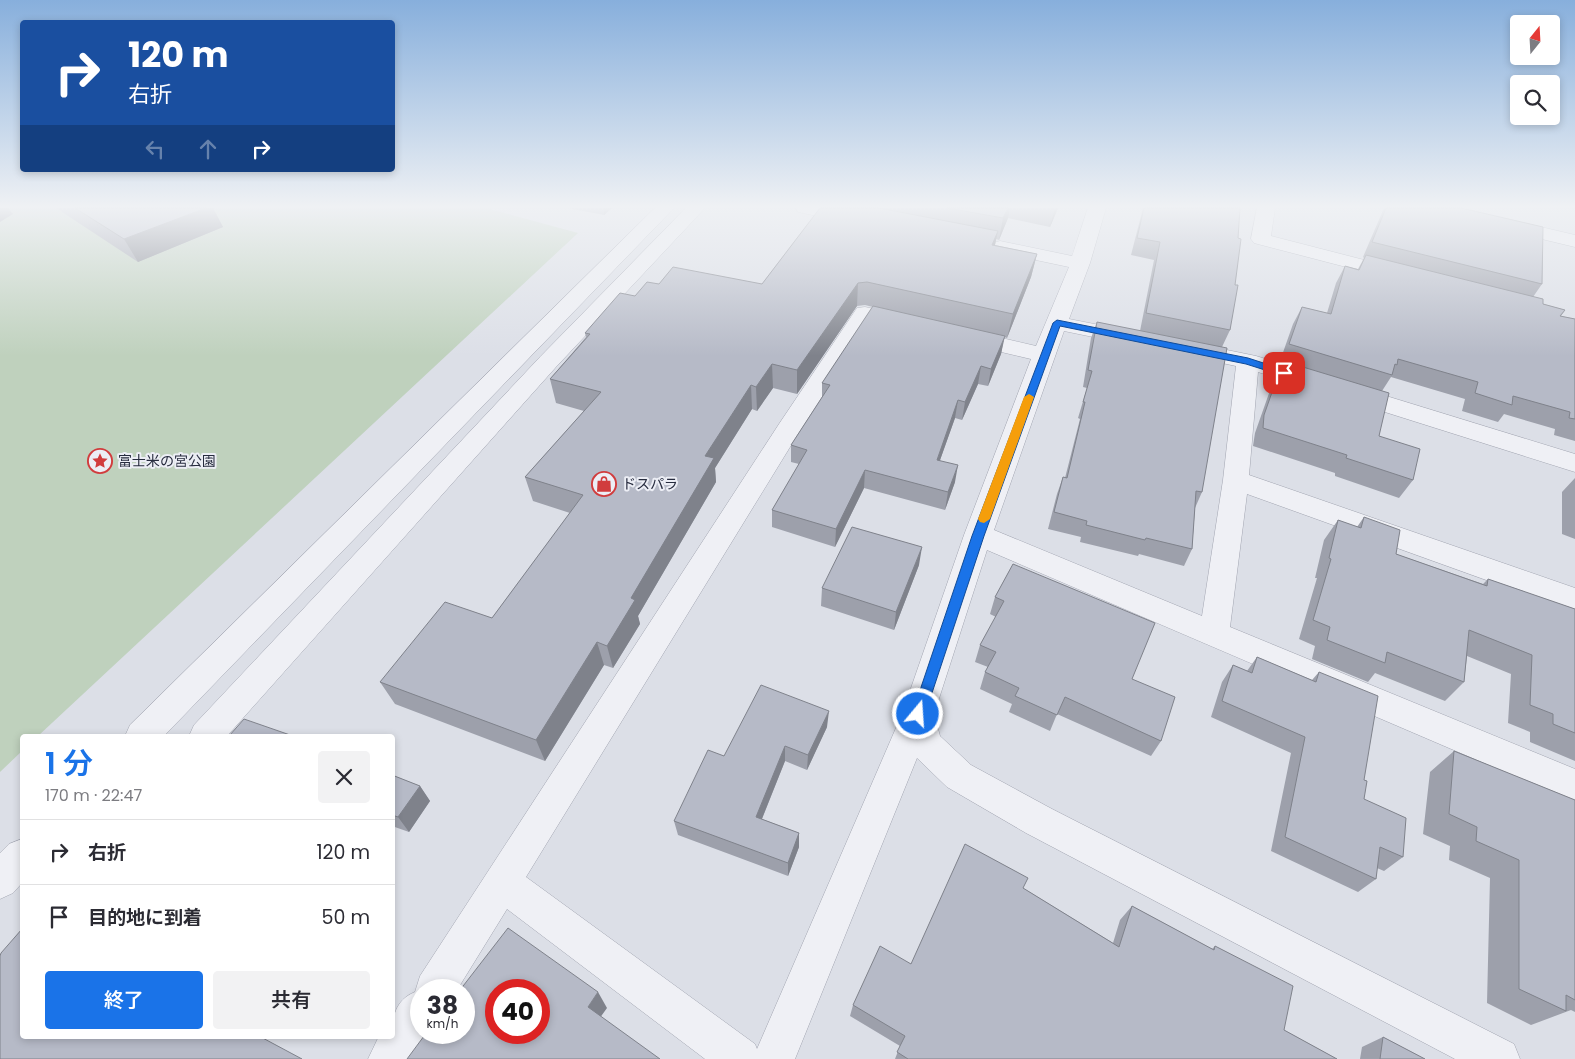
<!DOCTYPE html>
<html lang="ja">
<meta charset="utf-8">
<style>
body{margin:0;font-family:Poppins,"Noto Sans JP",sans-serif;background:#f2f2f3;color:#2b2b33;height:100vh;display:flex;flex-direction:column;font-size:19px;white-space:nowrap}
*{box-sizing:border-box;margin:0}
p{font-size:16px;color:#7c7c81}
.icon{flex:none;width:28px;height:28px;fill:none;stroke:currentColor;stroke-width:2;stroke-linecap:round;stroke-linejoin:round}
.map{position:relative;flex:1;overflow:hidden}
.details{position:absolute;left:20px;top:734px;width:375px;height:305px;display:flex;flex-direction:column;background:#fff;border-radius:5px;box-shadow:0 2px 8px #0003}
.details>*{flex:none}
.top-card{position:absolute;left:20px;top:20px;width:375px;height:152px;border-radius:5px;box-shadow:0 2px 8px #0003;background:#1a4fa0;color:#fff;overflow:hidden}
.needle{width:32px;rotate:18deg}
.buttons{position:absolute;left:1510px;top:15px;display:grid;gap:10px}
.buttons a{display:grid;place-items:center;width:50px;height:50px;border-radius:5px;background:#fff;box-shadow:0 2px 8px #0003;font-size:25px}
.speed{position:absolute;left:410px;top:979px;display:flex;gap:10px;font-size:25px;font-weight:700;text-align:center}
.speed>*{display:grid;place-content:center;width:65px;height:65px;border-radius:50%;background:#fff;box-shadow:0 2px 8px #0003;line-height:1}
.speed small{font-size:12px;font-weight:400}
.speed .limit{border:8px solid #d22;background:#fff;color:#111}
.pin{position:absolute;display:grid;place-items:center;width:42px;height:42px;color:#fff;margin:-21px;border-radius:10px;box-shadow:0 2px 8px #0006}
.me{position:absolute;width:55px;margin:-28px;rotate:18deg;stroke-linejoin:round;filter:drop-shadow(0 0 4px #0008)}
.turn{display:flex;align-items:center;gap:18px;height:105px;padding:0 25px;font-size:22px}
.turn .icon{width:65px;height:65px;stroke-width:2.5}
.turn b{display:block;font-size:35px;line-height:42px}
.lanes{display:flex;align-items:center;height:48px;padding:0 25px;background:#0003;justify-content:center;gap:25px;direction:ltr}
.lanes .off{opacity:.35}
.round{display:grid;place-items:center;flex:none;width:52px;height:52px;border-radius:5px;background:#f2f2f3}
.headline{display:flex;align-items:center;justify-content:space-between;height:85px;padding:0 25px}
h1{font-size:30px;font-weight:600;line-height:38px;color:#1a73e8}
.button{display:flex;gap:10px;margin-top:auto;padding:10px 25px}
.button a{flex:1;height:58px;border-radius:5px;background:#1a73e8;color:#fff;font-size:20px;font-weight:600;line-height:58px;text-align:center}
.button a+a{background:#f2f2f3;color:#2b2b33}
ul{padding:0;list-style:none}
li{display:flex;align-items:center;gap:15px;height:65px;padding:0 25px;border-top:1px solid #e1e1e2}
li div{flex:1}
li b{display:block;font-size:19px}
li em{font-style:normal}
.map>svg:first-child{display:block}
</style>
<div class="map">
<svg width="1575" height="1059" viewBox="0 0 1575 1059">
<rect width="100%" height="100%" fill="#dcdfe7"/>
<path fill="#bfd1bd" d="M0,208h486l92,25 -540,503h-16v15l-22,21z"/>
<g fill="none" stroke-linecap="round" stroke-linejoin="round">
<defs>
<path id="minor" d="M655,208h19l-510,528h-39l5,-11z
M686,208h19l-149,159 -329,369h-38l5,-11 346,-368z
M796,208h35l31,6 2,4 -2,4 -7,2 -57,-12z
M1088,208h18l-16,55 -21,56 71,14 3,5 -3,5 -8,2 -68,-14 -70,199 208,86 21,-136 13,-114 -56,-12 -3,-5 3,-5 8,-2 68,14 319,98v18l-317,-100 -9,103 326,113v24l-328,-118 -17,133 345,142v33l-588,-252 -53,164 6,22 31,29 81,44 462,235 6,15h-65l-429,-226 -79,-46 -30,-29 -122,301h-90l-198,-150 -50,81h-36v42h9l-16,27h-46l11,-23h13c0,-18 3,-36 23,-44l5,-16 359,-552 78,-116 8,-1 47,10 3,5 -3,5 -8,1 -33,-7 -73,113 -272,443 229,167 2,5 145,-335 62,-179 67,-176 -72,-17 -3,-5 3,-5 8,-2 69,16 33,-79 -76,-16 -3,-4 3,-4 7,-2 72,15z
M1257,208h18l-4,28 132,34 3,4 -3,4 -7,2 -142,-37 -3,-4z
M1507,219l68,16v12l-75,-18 -2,-4 2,-4z
M22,839v44l-9,10 -13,6v-46l9,-9z"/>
</defs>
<use href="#minor" stroke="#a2a5b1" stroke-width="1"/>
<use href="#minor" fill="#eff0f5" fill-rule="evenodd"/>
</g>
<path fill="#9da0ab" d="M56,208h157l10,19 -85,35z
M567,208h45l-8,7z
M820,208h238l-8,19 -42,-9 -9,22 -3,-1 -1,6 42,9 -6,23 -24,61 -3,-1 -3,17 -13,32 -10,-2 -16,36 -7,-2 -15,42 15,22 -10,28 -81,-22 -29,59 -63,-20v-17l27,-46 -8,-2v-17l31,-47v-15l51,-76 -8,-2 -8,1 -60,88 -24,-6 -16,23 -5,-2 -37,59 1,14 -78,134 2,8 -27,44 -9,-3 -59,96 -150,-57 -15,-22 112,-64 78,-105 -37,-12 -8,-24 59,-66 -28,-8 -6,-24 36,-42 -1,-4 50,-37 24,-12h103z
M1143,208h97l-10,122 -8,17 -20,145 -7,16 -3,41 -8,17 -45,-12 -1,2 -58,-14 1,-5 -33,-8 9,-35 6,-17 2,1 15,-59 -2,-1 9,-30 -4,-1 8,-49 6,-16 43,9 14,-71 -23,-5z
M1384,208h77l81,76 -9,13 10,7 22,6 -4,6 14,3v122l-21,-6 1,-6 -51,-15 -6,8 -36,-11 3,-12 -74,-22 -9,14 -3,45 34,44 -14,18 -64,-22v-3l-82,-27 2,-13 19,-54 8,-17 -2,-1 13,-37 9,-17 25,6 9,-30 9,-17 13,3 6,-11 -1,-1z
M1575,478v61l-13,-5v-42z
M1364,517l32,37 87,30 5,-5 87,30v152l-45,-19v-10l-22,-9 3,-49 -44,-18 -3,26 -19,19 -70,-28 -7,9 -56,-23 3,-13 -16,-7 18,-61h-2l9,-38 14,-20 19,7z
M1013,564l119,115 29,62 -10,15 -94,-42 -7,17 -41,-19 3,-8 -32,-15 5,-17 3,-5 -13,-5 5,-17 16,-28 -6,-3 5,-17z
M919,565l-25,65 -73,-24 1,-18z
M1257,657l55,23 7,-8 45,108v19l39,58 -19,14 -7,-3 -1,11 -18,13 -87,-41 20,-98 -80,-36 11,-35 11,-17 14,6z
M827,727l-20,43 -22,-9 -23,58 37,14v14l-11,29 -110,-41 -4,-14 50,-65z
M1454,751l121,49v212l-4,-2 -40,15 -44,-22 3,-125 -41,-18 1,-14 -27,-12 7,-62z
M392,775l28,11 10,15 -21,31 -17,-6z
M1023,888l90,55 7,-23 12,-14 80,43 3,-3 69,84 53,29h-442l5,-13 -50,-30 3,-11z
M1383,1037l42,22h-65l2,-12z"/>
<path fill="#7f828b" d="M0,208h8l5,6 -13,8z
M206,208h7l10,19 -85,35 -14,-23z
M603,208h9l-8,7z
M1008,208h2l-2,10 -9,22 4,-22z
M1055,208h3l-8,19z
M998,231l-5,23 -1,-9z
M1037,254l-6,23 -24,61 6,-24z
M858,283l-1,23 -60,88v-24z
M1005,336l-4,18 -13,32 3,-17z
M772,364l1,24 -16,23 -1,-24z
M981,366l-3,18 -16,36 3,-18z
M751,385l1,24 -37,59 1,14 -78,134 2,8 -27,44 -6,-22 24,-48 74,-142z
M958,400l-3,18 -21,59 3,-17z
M958,465l-3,17 -10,28 3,-18z
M865,470l-1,18 -29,59 1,-18z
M922,547l-3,18 -25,65 2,-18z
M597,642l7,23 -59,96 -9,-21z
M829,711l-2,16 -20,43 1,-15z
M785,746v15l-28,70 -1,-14z
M420,786l10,15 -21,31 -11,-15z
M799,833v14l-11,29v-13z
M598,992l9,16 -10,14 -9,-15z"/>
<path fill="#b6bac7" stroke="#7f828b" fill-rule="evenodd" d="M75,208h131l-82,31z
M820,208h59l119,23 -6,14 45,9 -24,60 -146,-32 -9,1 -61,87 -25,-6 -16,23 -5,-2 -46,71 9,2 -83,140 4,2 -28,46 -10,-4 -61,98 -156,-58 65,-80 47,16 91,-123 -58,-18 76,-85 -51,-13 40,-45 -5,-1 35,-40 15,3 12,-14 12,2 14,-17 89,17z
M947,208h61l-5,10z
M1144,208h96l-2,30 3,1 -6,46h3l-8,45 -84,-17 14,-71 -23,-4z
M1386,208h75l82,19 -1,57 -170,-42z
M1366,255l177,44v5l22,6 -5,6 15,3v100l-6,-1 1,-6 -57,-16 -1,9 -37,-12 3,-11 -80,-23 -1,6 -2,-1 -3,11 -103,-31 13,-37 29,7 14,-48 14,4z
M873,306l132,30 -14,33 -10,-3 -16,36 -7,-2 -21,60 21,5 -10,27 -83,-22 -29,59 -64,-19 35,-60 -16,-5 39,-60 -8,-2z
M1097,322l130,26 -25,144 -6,-1 -4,58 -46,-11 -1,2 -59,-15 1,-4 -33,-9 9,-35 4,1 18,-76h-2l9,-31 -4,-1z
M1283,361l106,32 -10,43 41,13 -7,31 -67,-22 1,-3 -84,-27 1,-13z
M1364,517l36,13 -4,24 91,32 1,-7 87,30v124l-22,-9v-10l-23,-9 2,-50 -63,-25 -5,52 -77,-30 -2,11 -58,-23 3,-13 -17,-7 18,-61 -2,-1 9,-38 23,8z
M852,527l70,20 -26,65 -74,-24z
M1013,564l142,59 -23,56 43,18 -14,44 -96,-44 -8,18 -42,-19 4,-8 -34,-16 11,-20 -16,-7 24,-44 -9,-4z
M1257,657l59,25 3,-10 59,24 -14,84 3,1 -3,18 42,19 -3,39 -23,-10 -4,32 -91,-42 20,-100 -83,-36 11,-36 19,8z
M761,685l68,26 -21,44 -23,-9 -29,71 43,16 -11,30 -114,-42 34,-71 16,6z
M244,719l49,17h-64z
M1454,751l121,49v200l-9,-5v16l-47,-22v-129l-43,-19 1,-14 -28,-13z
M392,775l28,11 -22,31 -6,-2z
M965,844l63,34 -5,10 96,59 13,-41 82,44 1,-4 78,40 -9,44 53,29h-429l-11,-7 8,-16 -52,-31 27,-59 31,18z
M508,928l90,64 -10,15 72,52h-253l20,-27h37v-42h-4zM496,990h43v42h-43z
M22,929v107h237l43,23h-302v-103l1,-3z
M1383,1037l42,22h-45z"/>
<linearGradient id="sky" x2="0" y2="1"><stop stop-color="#87afdc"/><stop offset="0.58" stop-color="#eff1f4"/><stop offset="1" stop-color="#eff1f4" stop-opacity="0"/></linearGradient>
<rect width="1575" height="356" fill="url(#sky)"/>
<path fill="#1a73e8" stroke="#114b97" d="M1057,320l191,38 40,13 1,2 -5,3 -38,-12 -186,-38 -76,210 -59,178 -2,4 -5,2 -4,-2 -2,-4 60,-178 81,-213z"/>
<path fill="#f59e0b" d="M1029,394l5,3 -44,122 -6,4 -4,-1 -2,-3 46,-122z"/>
<defs>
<symbol id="sight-ring" viewBox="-11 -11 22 22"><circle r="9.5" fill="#eceef5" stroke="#d13c3d" stroke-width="1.5"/><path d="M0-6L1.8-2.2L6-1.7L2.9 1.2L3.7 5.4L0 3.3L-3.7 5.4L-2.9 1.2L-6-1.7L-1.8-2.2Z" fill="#d13c3d"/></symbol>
<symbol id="shop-ring" viewBox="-11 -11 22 22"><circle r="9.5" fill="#eceef5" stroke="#d13c3d" stroke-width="1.5"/><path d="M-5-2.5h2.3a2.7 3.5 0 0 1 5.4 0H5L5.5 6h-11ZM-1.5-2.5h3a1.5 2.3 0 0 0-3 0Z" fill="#d13c3d"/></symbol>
</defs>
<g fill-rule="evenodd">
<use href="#sight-ring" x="86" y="447" width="28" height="28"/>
<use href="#shop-ring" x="590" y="470" width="28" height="28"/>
</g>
<g text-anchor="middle" stroke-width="4" stroke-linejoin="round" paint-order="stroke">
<g font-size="14" fill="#262b3e" stroke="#eceef5" text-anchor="start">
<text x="118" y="466">富士米の宮公園</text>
<text x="622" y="489">ドスパラ</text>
</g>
</g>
</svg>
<div class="buttons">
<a><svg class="needle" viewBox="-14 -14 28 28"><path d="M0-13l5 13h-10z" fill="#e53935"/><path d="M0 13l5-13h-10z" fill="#7c7c81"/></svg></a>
<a><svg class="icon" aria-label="search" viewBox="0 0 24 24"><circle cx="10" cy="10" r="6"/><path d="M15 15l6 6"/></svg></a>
</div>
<div class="speed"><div>38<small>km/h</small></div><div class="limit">40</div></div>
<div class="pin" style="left:1284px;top:373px;background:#d93025"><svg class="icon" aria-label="arrive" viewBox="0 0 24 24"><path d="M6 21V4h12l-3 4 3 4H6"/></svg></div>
<svg class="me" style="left:918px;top:714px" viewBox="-20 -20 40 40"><circle r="17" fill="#1a73e8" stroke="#fff" stroke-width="3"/><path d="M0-11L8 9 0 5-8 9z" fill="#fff"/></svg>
<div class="top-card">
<div class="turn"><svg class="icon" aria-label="right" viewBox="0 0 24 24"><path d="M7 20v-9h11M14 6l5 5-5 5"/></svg><div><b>120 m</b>右折</div></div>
<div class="lanes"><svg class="icon off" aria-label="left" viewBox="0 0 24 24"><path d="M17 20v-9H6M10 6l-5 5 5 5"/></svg><svg class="icon off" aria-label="ahead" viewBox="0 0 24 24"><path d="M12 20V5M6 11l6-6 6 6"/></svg><svg class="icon" aria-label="right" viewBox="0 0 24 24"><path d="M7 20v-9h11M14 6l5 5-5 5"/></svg></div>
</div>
<section class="details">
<div class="headline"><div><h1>1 分</h1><p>170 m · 22:47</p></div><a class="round"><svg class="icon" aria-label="close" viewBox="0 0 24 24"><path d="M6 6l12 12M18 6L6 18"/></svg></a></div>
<ul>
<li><svg class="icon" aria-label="right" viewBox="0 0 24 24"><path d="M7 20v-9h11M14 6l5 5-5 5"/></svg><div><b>右折</b></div><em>120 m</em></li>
<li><svg class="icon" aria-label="arrive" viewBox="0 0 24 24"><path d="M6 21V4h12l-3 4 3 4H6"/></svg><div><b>目的地に到着</b></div><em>50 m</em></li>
</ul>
<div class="button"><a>終了</a><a>共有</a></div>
</section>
</div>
